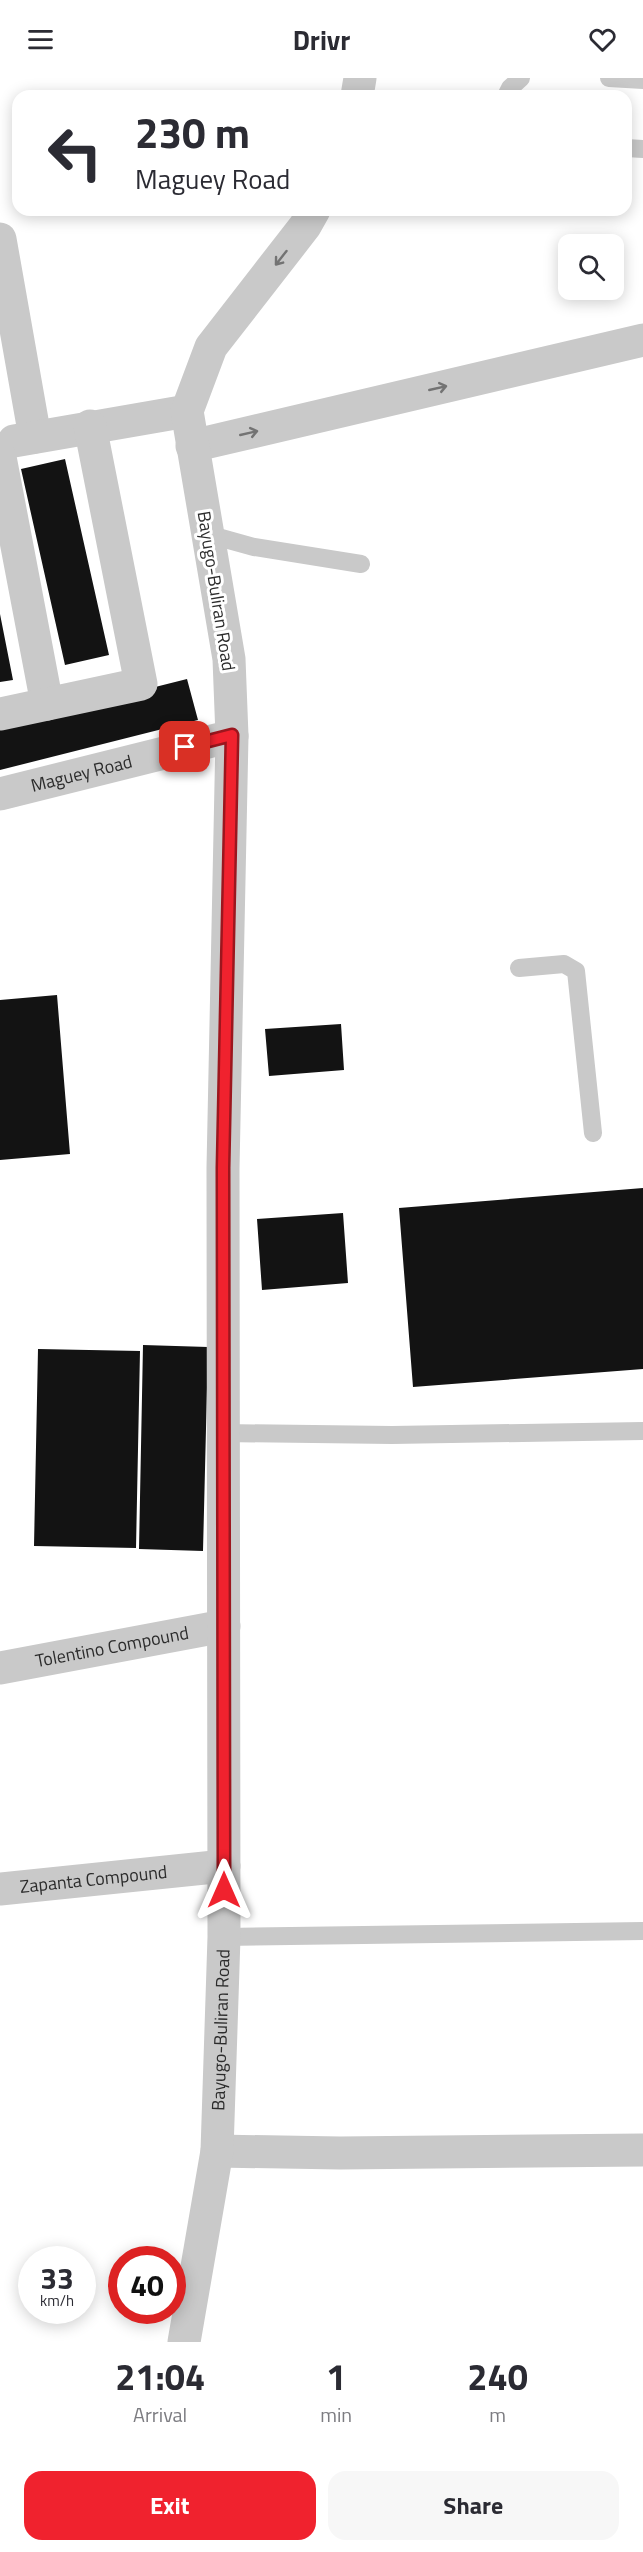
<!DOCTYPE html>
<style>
body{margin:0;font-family:"Titillium Web",sans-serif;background:#f7f7f7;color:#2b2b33;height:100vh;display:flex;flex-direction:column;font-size:22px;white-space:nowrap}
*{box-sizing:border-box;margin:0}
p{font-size:20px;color:#7c7c81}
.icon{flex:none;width:33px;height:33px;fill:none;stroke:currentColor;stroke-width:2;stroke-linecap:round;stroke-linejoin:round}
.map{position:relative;height:2264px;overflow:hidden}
.sheet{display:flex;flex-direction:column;background:#fff;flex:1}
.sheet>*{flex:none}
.hud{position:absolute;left:12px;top:12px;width:620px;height:126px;border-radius:18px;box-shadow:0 3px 15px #0003;background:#fff;color:#2b2b33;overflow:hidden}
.fabs{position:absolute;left:558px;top:156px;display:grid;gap:12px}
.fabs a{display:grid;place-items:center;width:66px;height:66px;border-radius:12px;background:#fff;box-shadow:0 3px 15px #0003;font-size:30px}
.speed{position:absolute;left:18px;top:2168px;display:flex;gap:12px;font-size:30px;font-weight:700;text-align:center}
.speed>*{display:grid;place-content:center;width:78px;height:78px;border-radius:50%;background:#fff;box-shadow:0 3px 15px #0003;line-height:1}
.speed small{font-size:15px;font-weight:400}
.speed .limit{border:9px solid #d22;background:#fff;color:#111}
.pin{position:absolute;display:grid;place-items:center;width:51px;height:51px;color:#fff;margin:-26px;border-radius:12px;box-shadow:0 3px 9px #0006}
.me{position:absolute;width:66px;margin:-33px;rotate:0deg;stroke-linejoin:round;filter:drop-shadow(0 0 4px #0008)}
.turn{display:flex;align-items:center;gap:21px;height:126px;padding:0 24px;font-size:27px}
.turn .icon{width:78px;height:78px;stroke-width:2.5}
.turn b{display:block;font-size:42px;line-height:51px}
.eta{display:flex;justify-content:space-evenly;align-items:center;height:102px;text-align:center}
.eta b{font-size:36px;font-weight:700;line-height:42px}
.primary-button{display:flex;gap:12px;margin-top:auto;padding:12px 24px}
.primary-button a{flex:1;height:69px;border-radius:18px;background:#f0222e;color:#fff;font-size:24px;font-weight:700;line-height:69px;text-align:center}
.primary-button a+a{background:#f7f7f7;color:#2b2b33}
header{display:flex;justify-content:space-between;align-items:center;height:78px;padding:0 24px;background:#fff;font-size:27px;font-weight:700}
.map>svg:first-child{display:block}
</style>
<header><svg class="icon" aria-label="menu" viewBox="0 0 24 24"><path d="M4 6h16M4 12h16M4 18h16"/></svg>Drivr<svg class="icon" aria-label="heart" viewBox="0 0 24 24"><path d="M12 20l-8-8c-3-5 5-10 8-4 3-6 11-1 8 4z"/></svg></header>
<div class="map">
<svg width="643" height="2264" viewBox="0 0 643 2264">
<rect width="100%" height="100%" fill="#fff"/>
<path fill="#131313" d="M65,381l44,196 -44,10 -44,-196z
M0,536l13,66 -13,2z
M187,601l11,41 -198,50v-44z
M57,917l13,159 -70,6v-160z
M341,946l3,46 -75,6 -4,-47z
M643,1110v181l-230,18 -14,-179z
M343,1135l5,70 -86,7 -5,-71z
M143,1267l65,2 -5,204 -64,-2z
M38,1271l102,2 -4,197 -102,-2z"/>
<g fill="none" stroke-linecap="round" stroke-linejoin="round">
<path stroke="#c9c9c9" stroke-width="18" d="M609,0l34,2
M506,18l4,-8 11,-10
M626,70l17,1
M207,456l47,13 107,17
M519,890l45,-4 12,7 17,162
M223,1355l169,2 251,-4
M224,1859l419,-6"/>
<g stroke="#c9c9c9" stroke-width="33">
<path d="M0,161l35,198"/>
<path d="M14,363l173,-30"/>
<path d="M192,368l451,-106"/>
<path d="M0,379l47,247"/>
<path d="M0,636l141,-30 -51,-258"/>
<path id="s1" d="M0,1590l224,-42"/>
<path id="s2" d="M0,1811l224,-23"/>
<path d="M217,2073l123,2 303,-3"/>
</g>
<g stroke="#c9c9c9" stroke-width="33">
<path d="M357,18l3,-18"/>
<path id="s3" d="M0,716l232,-58"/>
<path id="s4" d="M184,2264l33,-191 7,-214 -1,-769 9,-432 -3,-77 -42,-248 24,-64 94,-121 9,-16"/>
</g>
</g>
<defs><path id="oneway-shaft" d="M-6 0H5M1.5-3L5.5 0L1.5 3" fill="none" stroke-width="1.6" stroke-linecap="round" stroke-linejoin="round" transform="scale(1.5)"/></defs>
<g stroke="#737373">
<use href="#oneway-shaft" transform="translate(281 180) rotate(128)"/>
<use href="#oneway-shaft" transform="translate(438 310) rotate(-13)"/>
<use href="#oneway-shaft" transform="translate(249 355) rotate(-13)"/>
</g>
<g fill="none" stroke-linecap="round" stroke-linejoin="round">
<defs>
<path id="route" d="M185,669l47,-12 -9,433 1,722"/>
</defs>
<use href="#route" stroke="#9c161e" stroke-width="15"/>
<use href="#route" stroke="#f0222e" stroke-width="10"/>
</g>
<g text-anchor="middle" stroke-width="6" stroke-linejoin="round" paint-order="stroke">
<g font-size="18" fill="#2c2c2c" stroke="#fff">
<text transform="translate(216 513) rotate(81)" y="6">Bayugo-Buliran Road</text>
<text dy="6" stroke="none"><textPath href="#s3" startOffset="84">Maguey Road</textPath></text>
<text dy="6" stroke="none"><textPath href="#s1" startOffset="114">Tolentino Compound</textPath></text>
<text dy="6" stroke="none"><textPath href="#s2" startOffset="94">Zapanta Compound</textPath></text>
<text dy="6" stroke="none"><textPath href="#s4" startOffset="315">Bayugo-Buliran Road</textPath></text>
</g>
</g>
</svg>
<div class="fabs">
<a><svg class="icon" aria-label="search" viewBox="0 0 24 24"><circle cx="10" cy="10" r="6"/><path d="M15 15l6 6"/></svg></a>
</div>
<div class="speed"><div>33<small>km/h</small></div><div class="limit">40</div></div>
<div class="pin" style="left:185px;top:669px;background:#d93025"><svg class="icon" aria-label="arrive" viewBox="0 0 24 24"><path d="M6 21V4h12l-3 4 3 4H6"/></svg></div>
<svg class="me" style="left:224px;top:1812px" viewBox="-20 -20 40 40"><path d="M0-17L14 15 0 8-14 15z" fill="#f0222e" stroke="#fff" stroke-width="4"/></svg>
<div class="hud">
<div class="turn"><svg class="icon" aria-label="left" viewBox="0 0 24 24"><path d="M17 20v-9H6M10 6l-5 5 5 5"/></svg><div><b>230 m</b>Maguey Road</div></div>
</div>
</div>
<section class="sheet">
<div class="eta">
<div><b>21:04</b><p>Arrival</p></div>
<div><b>1</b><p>min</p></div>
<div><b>240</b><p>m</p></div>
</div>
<div class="primary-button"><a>Exit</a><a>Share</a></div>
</section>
